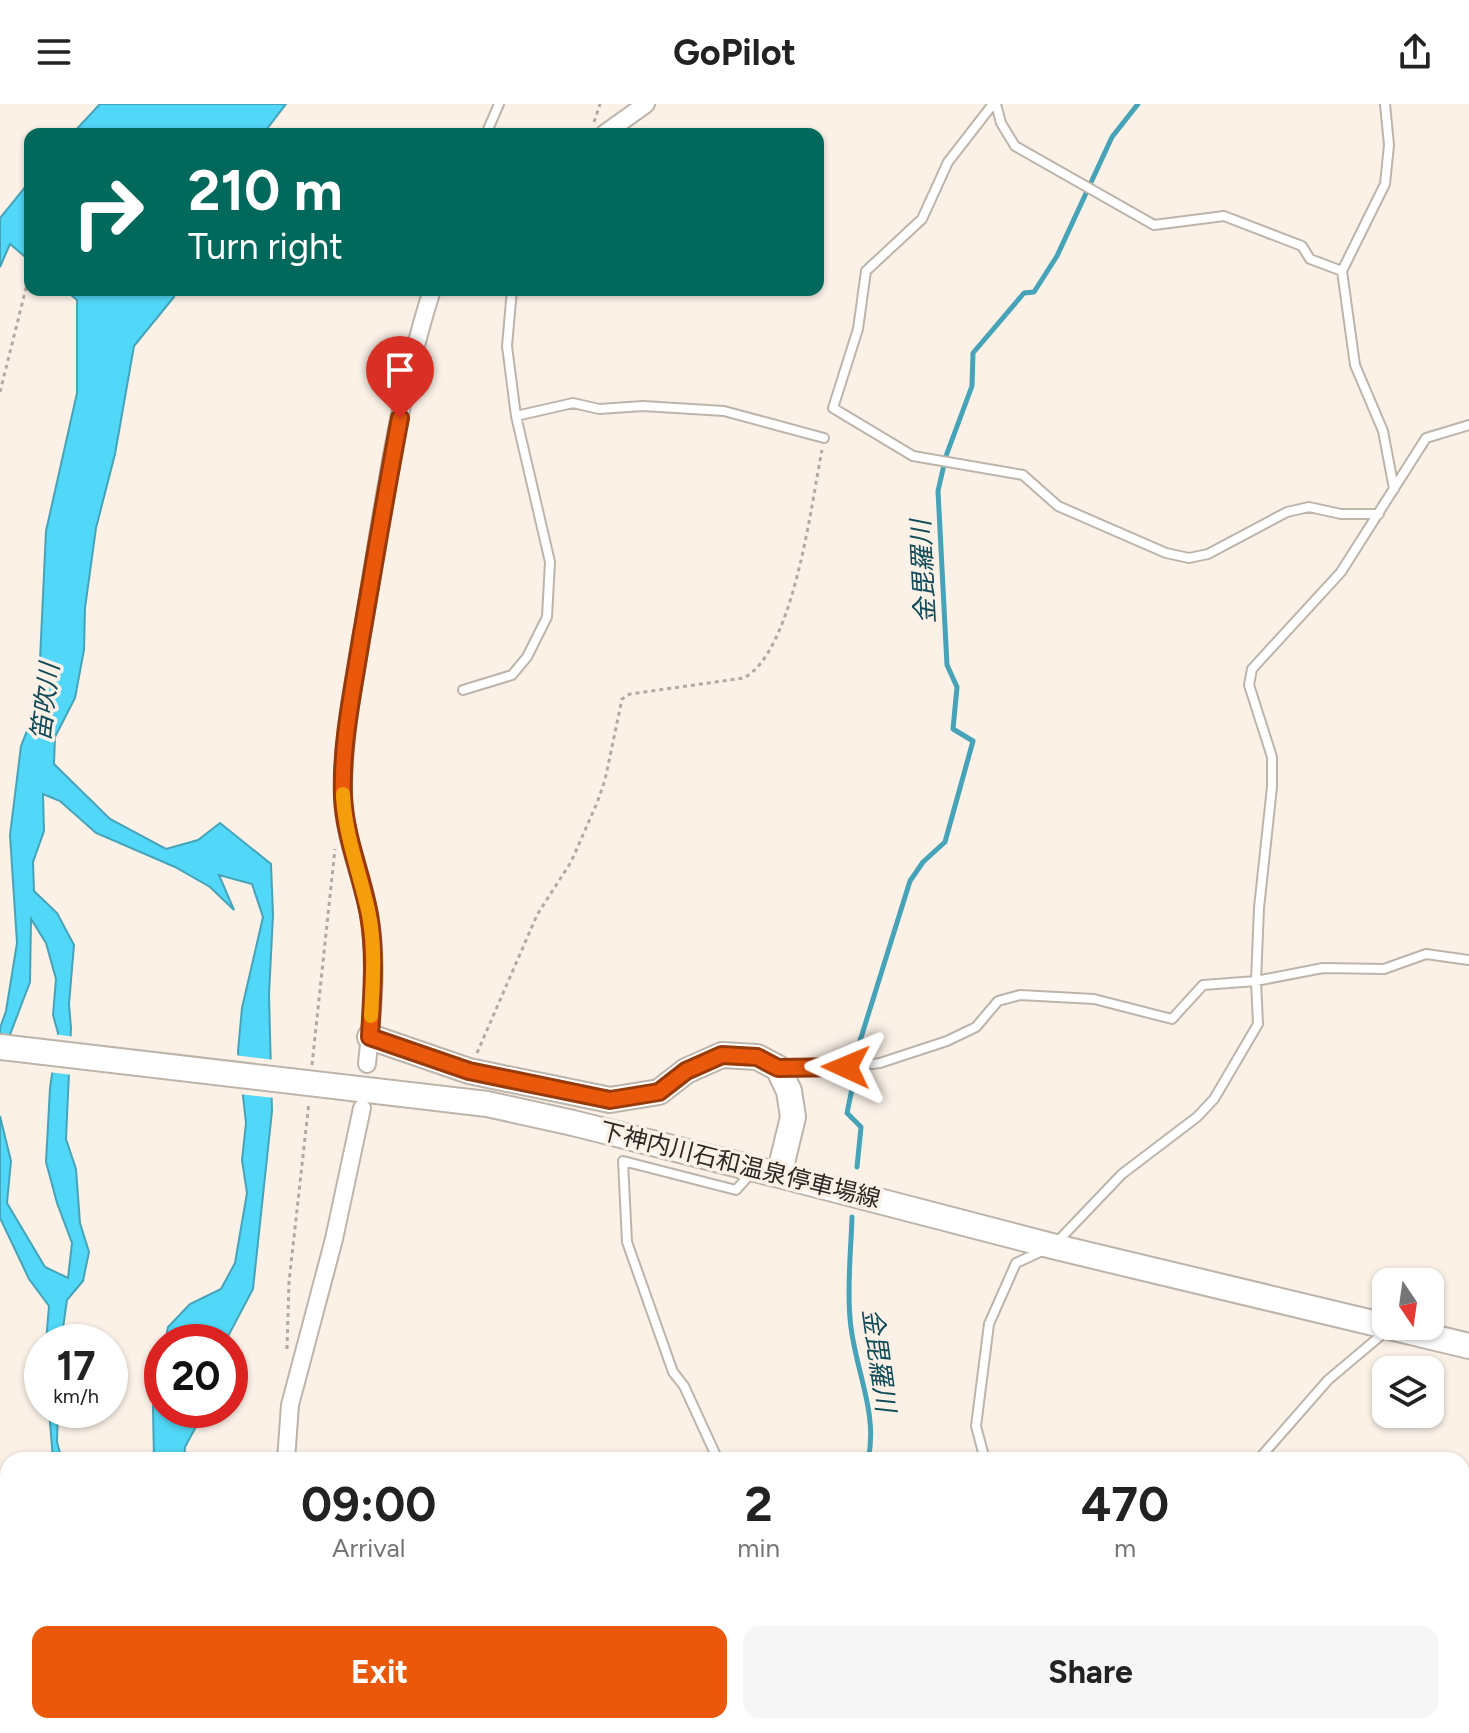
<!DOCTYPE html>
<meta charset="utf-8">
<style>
body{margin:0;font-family:Figtree,"Noto Sans JP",sans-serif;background:#f6f6f6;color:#222;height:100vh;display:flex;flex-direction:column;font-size:30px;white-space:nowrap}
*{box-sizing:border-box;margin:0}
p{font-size:26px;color:#767676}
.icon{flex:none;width:44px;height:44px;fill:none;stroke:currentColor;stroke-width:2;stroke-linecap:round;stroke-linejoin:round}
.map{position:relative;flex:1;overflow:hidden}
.panel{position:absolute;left:0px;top:1348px;width:1470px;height:282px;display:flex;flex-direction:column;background:#fff;border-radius:24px 24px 0 0;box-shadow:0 2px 6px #0004}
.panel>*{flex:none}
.hud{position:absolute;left:24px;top:24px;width:800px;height:168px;border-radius:16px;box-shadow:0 2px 6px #0004;background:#00695c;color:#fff;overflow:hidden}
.needle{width:52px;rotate:167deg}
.tools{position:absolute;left:1372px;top:1164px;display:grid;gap:16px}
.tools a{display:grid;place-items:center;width:72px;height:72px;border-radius:16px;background:#fff;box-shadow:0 2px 6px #0004;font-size:40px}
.speed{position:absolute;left:24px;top:1220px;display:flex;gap:16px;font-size:40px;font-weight:700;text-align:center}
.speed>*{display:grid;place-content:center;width:104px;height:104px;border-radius:50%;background:#fff;box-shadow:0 2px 6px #0004;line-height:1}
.speed small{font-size:20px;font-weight:400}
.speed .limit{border:12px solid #d22;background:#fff;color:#111}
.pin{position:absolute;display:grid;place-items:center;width:68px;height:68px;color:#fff;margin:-82px -34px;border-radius:50% 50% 50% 0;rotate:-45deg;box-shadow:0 0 8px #0007}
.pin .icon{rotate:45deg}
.me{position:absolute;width:88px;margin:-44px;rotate:271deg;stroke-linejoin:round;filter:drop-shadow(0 0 6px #0008)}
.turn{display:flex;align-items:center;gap:28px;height:168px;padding:0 32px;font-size:36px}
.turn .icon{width:104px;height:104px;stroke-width:2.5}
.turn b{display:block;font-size:56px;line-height:68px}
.eta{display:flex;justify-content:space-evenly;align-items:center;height:136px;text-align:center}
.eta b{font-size:48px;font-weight:700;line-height:56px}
.action{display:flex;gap:16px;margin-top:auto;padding:16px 32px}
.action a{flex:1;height:92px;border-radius:16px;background:#ea580c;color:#fff;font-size:32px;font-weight:700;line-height:92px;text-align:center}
.action a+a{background:#f6f6f6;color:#222}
header{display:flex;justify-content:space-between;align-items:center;height:104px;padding:0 32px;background:#fff;font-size:36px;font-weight:700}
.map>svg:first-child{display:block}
</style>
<header><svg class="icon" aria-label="menu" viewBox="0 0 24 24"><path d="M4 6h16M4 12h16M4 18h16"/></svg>GoPilot<svg class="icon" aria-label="share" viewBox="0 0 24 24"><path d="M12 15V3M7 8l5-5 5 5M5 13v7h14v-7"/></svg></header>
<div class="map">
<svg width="1469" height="1629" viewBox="0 0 1469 1629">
<rect width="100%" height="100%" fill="#fbf1e7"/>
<path fill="#51d7f7" stroke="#46a3b8" stroke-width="2" d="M100,0h186l-23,30h-191z
M30,77v80l-20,-17 -10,23v-49z
M65,186h111l-2,7 -40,49 -19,108 -19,74 -11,80 -1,42 -9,48 -20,39 -1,27 56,55 56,30 32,-9 22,-17 51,41 2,51 -4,80 3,116 -19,178 -28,53h-60l3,-15 22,-23 31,-15 14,-26 12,-70 -5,-33 4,-37 -8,-72 4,-43 21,-91 -11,-33 -33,-9 15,35 -24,-23 -35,-20 -79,-34 -36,-32 -17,-7 1,37 -11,31 1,29 23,22 17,32 -5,59 2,24 -5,111 10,30 4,54 9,29 -6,29 -16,19 -6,42h-15l3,-36 -20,-27 -29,-61v-102l11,45 -4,42 38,64 23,11 4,-35 -15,-40 -11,-41 4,-74 8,-55 -5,-18 3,-36 -10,-36 -15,-24 -1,63 -30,79v-33l6,-17 11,-68 -7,-108 11,-89 17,-43 8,-172 31,-138v-93z
M162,1255v51h43l-20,37 -1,13h-30l-1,-53z
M49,1306h9l-1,32 5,18h-9z
M64,1622h38l-5,7h-41z"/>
<path fill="#fbf1e7" d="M53,930l22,3 -2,38 -25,-3z
M234,951l41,5v38l-36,-4z"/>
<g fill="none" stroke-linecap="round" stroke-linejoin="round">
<path stroke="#46a3b8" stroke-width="5" d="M854,956l56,-179 13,-19 22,-20 28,-101 -20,-12 4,-42 -10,-22 -9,-174 8,-35 26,-70 1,-33 51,-60 10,-1 23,-36 55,-119 26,-33
M853,980l-6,29 14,14 -4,40
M852,1113c-1,33 -5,68 -2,101 3,47 29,94 18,142
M823,1629l4,-7"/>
<defs>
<path id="lane" d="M993,0l-45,58 -26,57 -56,52 -8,58 -25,79 80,48 110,19 35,31 108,47 23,5 19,-4 79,-42 22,-5 32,7h38
M996,0l5,19 14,23 139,79 70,-9 78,30 8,13 32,12
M1385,0l4,41 -4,39 -43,87 13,94 28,66 11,58
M486,30l13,-30
M516,312l57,-13 26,6 44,-3 81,5 100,27
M463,586l49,-15 15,-18 20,-40 3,-55 -34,-146 -9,-70 5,-56
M783,964l63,-1 34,-4 67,-22 29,-14 22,-26 22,-6 74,4 78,20 31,-34 53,-4 67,-13 61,1 42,-15 43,6
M1057,1138l65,-68 75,-57 17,-18 44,-75 -2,-43 3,-73 13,-121v-30l-23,-72 3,-16 89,-97 85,-134 43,-13
M718,1356l-34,-74 -11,-14 -46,-130 -4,-81 113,29 16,-18
M985,1356l-9,-34 13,-102 27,-61 26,-12
M1258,1356l70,-80 57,-48
M343,1622l20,7
M762,1629l8,-7
M1020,1629l4,-7"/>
<path id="street" d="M604,30l42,-30
M367,960c5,-49 11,-101 2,-150 -8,-40 -25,-77 -26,-118 -1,-66 15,-133 25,-198 17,-103 32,-208 64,-308
M286,1356l4,-55 44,-166 28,-131
M1462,1380l7,-5
M923,1622l11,7
M283,1629l1,-7
M1261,1629l2,-7"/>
<path id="secondary" d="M370,933l99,34 141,29 49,-8 27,-21 36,-16 35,2 21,11 11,23 4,26 -14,58
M0,943l487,57 86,19 206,52 273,71 417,100"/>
</defs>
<use href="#lane" stroke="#bdb4aa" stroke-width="12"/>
<use href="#street" stroke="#bdb4aa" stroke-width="20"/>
<use href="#secondary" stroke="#bdb4aa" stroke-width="28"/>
<path stroke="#b1aaa2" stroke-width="3" stroke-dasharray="4 4" stroke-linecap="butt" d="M594,18l6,-18
M0,288l28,-112
M477,949l60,-138 34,-53 26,-59 8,-23 17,-81 8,-5 114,-16c50,-28 67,-173 78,-228
M312,961l23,-216
M287,1245l2,-67 20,-180"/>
<use href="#lane" stroke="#fff" stroke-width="8"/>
<use href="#street" stroke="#fff" stroke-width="16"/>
<use href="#secondary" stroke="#fff" stroke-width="24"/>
</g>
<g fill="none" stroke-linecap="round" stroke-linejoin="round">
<defs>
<path id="route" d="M400,314c-14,73 -26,147 -39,221 -8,52 -20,105 -18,158 2,41 19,78 26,118 7,41 3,81 1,122l99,34 141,29 49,-8 27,-21 36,-16 35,2 21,11 68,-1"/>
</defs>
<use href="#route" stroke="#983908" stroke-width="20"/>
<use href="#route" stroke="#ea580c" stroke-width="14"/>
<path stroke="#f59e0b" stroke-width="14" d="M343,690c2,41 16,77 25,116 8,35 5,71 3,106"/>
</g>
<g text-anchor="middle" stroke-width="7" stroke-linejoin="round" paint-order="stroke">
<g font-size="24" fill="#2c2925" stroke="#fbf1e7">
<text transform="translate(740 1061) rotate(14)" y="8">下神内川石和温泉停車場線</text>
</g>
<g font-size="26" font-style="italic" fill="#104b58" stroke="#fbf1e7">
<text transform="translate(923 468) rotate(-93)" y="9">金毘羅川</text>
<text transform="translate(45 598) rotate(-83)" y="9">笛吹川</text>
<text transform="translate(879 1256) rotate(82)" y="9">金毘羅川</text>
</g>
</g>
</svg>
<div class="tools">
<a><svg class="needle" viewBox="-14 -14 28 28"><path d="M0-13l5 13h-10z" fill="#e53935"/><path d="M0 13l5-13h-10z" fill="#767676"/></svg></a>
<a><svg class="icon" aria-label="layers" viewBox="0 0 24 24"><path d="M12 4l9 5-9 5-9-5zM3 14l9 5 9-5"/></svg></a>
</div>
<div class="speed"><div>17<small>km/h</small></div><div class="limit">20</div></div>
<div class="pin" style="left:400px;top:314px;background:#d93025"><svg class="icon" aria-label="arrive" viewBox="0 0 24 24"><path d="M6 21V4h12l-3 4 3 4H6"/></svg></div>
<svg class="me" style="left:846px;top:963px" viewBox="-20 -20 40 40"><path d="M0-17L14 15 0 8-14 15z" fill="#ea580c" stroke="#fff" stroke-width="4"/></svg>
<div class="hud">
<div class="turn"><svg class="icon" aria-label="right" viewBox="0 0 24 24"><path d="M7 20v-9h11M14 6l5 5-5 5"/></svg><div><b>210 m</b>Turn right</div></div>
</div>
<section class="panel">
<div class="eta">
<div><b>09:00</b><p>Arrival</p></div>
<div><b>2</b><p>min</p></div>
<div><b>470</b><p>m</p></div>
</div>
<div class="action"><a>Exit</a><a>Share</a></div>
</section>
</div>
